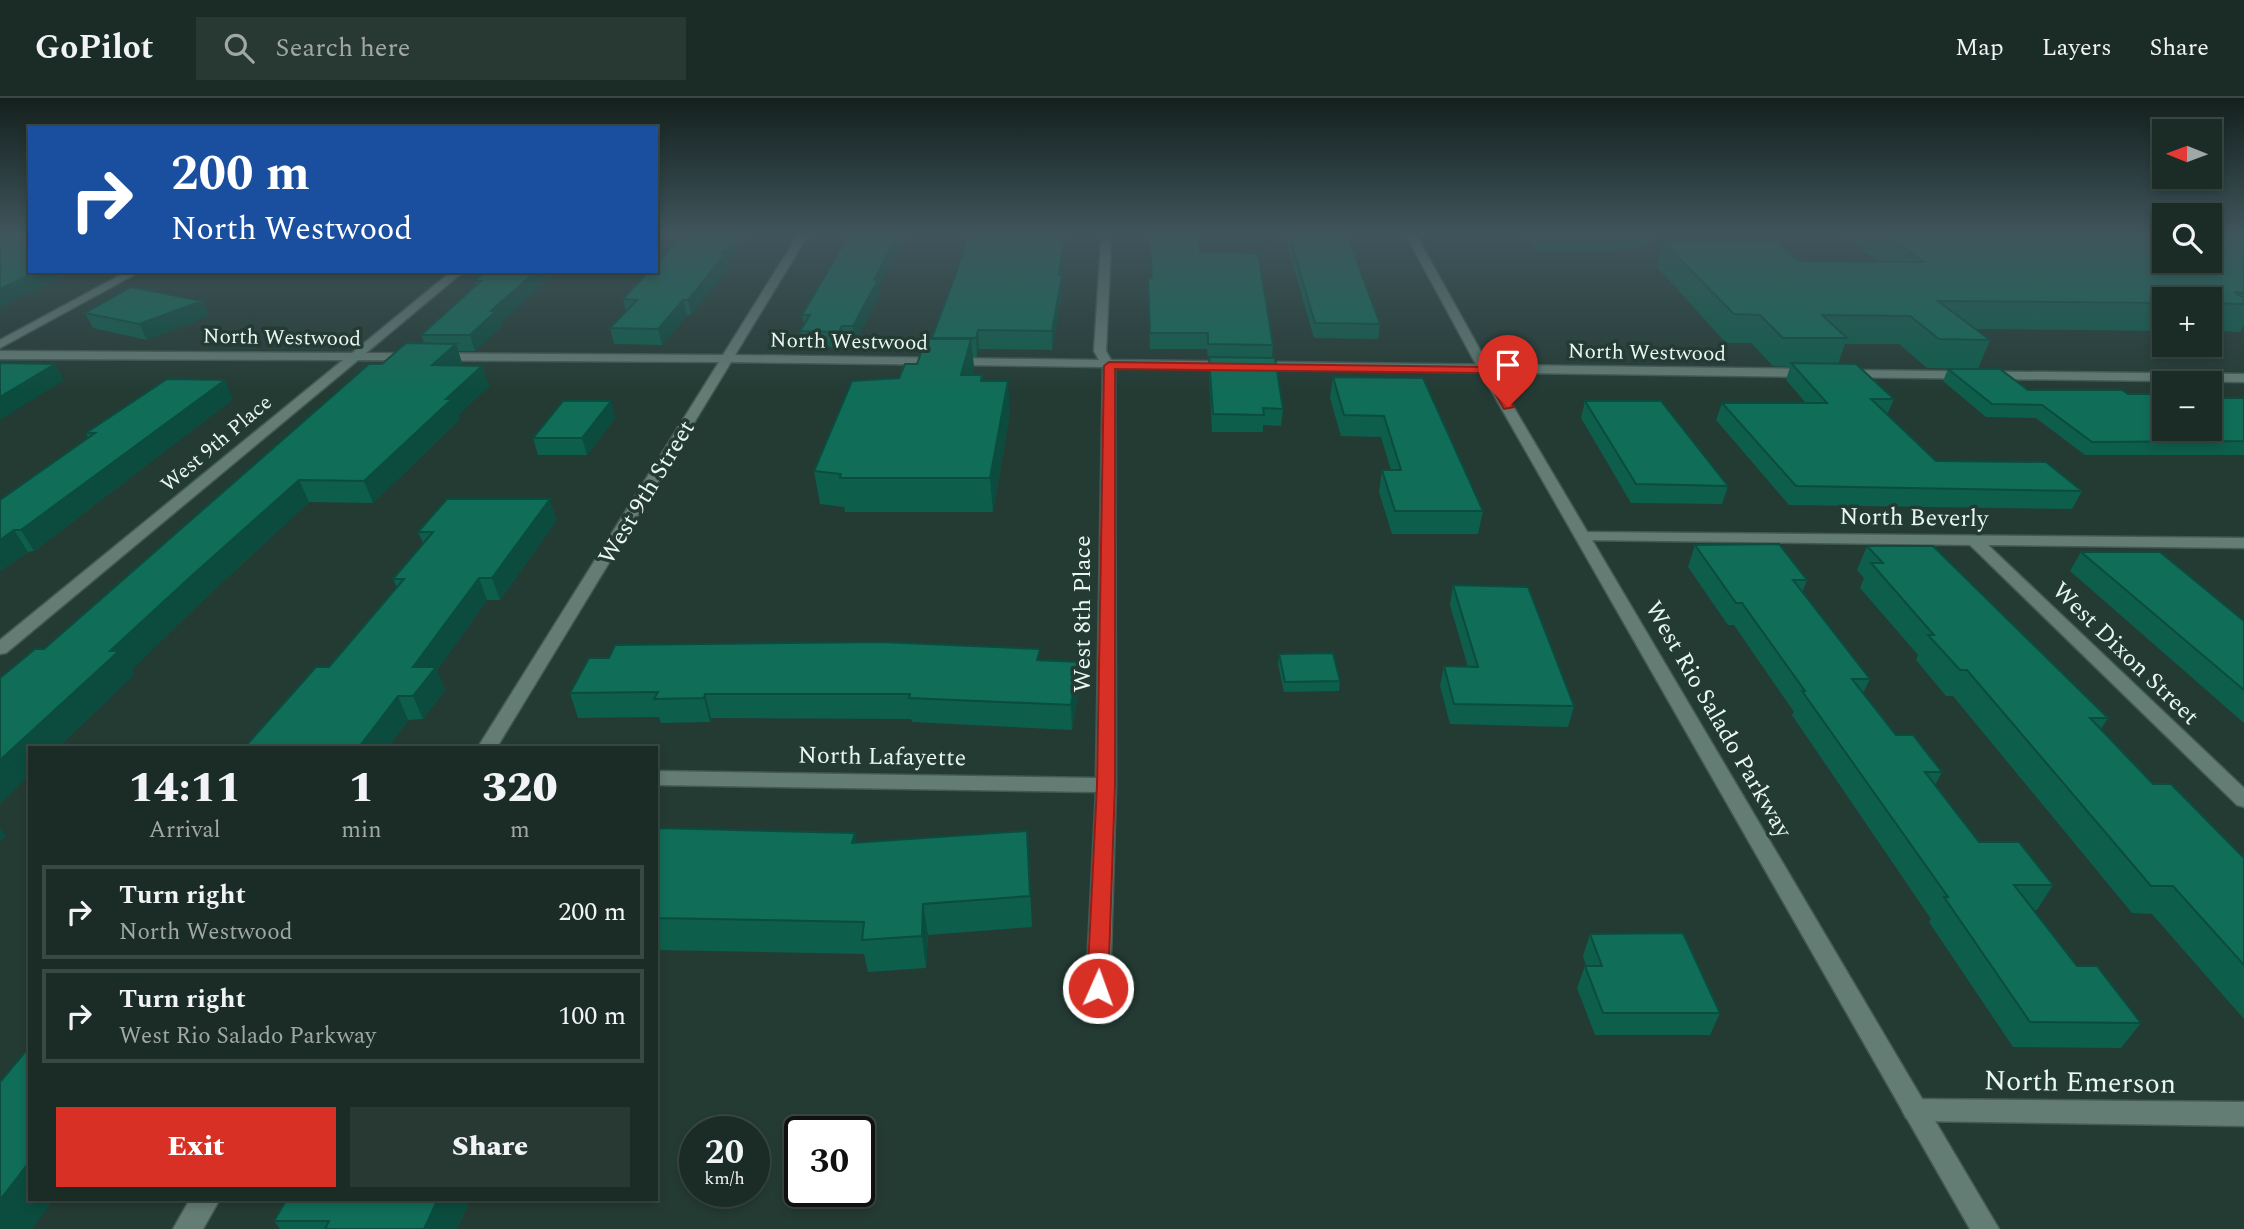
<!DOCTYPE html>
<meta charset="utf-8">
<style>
body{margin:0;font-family:Spectral,serif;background:#283833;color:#f1f3f6;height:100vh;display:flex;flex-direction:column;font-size:26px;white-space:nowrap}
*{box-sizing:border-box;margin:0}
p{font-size:23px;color:#a0a7a7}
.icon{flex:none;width:38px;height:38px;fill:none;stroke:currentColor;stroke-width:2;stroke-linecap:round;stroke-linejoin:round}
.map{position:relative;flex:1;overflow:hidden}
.drawer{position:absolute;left:28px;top:648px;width:630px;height:455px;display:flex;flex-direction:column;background:#1b2c27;border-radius:0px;box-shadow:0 4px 10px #0003,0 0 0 2px #394844}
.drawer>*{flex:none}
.top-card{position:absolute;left:28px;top:28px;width:630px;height:147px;border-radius:0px;box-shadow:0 4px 10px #0003,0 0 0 2px #394844;background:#1a4fa0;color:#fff;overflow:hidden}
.needle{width:46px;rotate:271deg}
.buttons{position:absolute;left:2152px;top:21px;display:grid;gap:14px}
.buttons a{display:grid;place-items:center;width:70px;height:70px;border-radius:0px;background:#1b2c27;box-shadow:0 4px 10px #0003,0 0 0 2px #394844;font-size:35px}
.speed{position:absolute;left:679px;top:1018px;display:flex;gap:14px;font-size:35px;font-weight:700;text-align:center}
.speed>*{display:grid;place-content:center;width:91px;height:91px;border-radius:50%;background:#1b2c27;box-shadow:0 4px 10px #0003,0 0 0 2px #394844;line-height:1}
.speed small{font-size:18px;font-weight:400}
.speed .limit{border:4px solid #111;border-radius:10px;background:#fff;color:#111}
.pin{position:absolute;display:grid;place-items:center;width:60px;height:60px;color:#fff;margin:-72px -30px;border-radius:50% 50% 50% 0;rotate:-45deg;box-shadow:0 0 7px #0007}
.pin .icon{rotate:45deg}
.me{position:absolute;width:77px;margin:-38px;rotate:2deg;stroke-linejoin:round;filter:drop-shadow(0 0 5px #0008)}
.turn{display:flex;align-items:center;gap:24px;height:147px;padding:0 28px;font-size:32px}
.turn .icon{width:91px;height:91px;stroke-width:2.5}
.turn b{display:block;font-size:49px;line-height:60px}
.eta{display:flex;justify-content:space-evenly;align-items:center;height:119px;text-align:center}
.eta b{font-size:42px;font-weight:800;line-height:49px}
.primary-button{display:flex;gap:14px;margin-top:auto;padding:14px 28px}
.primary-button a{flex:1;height:80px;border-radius:0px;background:#d93025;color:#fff;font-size:28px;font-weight:800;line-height:80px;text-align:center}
.primary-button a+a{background:#283833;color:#f1f3f6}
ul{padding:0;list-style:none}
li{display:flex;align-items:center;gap:21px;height:94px;margin:0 14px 10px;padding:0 14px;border:4px solid #394844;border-radius:0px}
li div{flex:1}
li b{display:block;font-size:26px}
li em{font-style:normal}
header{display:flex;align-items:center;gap:42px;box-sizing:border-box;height:98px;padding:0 35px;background:#1b2c27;border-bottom:2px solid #394844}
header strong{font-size:33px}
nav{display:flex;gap:38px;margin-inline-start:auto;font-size:24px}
.search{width:490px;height:63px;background:#283833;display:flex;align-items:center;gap:18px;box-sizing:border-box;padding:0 24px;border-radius:0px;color:#a0a7a7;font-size:26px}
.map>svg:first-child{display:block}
</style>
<header>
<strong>GoPilot</strong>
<div class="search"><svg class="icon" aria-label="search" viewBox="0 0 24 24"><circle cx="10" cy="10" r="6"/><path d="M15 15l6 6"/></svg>Search here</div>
<nav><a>Map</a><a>Layers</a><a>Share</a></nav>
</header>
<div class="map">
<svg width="2244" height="1131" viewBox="0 0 2244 1131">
<rect width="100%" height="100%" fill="#243b34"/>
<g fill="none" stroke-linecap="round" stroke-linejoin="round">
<defs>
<path id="street" d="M798,137h10l-73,120 364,5 -5,-9 7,-109 5,-3 5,3 -5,109 5,9 699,9 6,4 -6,4 -695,-10 1,418 -6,203 -4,7 -8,3 -8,-3 -4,-7 10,-196 -440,-7v-14l440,7 7,-411 -372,-5 -234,385h-19l241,-385 -361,-2 -352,293 -6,1v-14l343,-280 -343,-1v-8l352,2 100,-82h12l-98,82 357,2z
M128,173h13l-141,77v-8z
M1845,272l399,4v8l-403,-5 -2,-3z
M1584,434l660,6v10l-256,-3 256,243v19l-7,-2 -267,-260 -391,-5 -3,-3 3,-3z
M1915,1001l329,3v24l-329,-5 -9,-3 -4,-8 4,-8z
M190,1101h30l-17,30h-30z"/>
<path id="secondary" d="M1406,137h10l68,122 515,872h-29l-498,-872z"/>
</defs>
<use href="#street" stroke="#455953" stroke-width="3"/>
<use href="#secondary" stroke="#455953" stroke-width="3"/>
<use href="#street" fill="#637c74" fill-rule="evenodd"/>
<use href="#secondary" fill="#637c74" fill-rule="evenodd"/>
</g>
<path fill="#0e5e4c" d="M968,137h97l-4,40 1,17 -10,58 -73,-1 -2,8h-4l1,12 -2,6h10l1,6 27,31 -17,100h-148l-1,-5 -24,-3 -6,-33 85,-93 18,-14 15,-25 26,-71z
M1149,137h48l3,17 73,93 -1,13 11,51 -2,17 -18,-1v7h-51l-3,-58v-14h-1l-1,-11h-57l-2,-71h3z
M1288,137h59l33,89 -2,15 -64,-1 -27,-94z
M1525,137h125l-4,15 -108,2z
M1842,137h402v90l-4,7 -30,-1v-32h-45v32l-189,-2 14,11 -12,29 -51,-1 -28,-24h-54l-7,20 56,35 -7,16 49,46 146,30 -10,18 -283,-4 -73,-85 6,-17h84l-20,-23 4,-13 -17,-1 -22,-23h-25l-69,-76 6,-25 136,19 79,1z
M728,165l1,4 -38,48h-4l-25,30 -48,-1 -4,-16 16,-17 -3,-12z
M487,173h69l-56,52 1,4 -26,24h-17l4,12 -2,2 22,1 7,20 -31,29 1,5 -86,83 -64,-1 -109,101 -69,67 3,5 -90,-26 338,-285 42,-21 -3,-8 55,-49 -2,-5z
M879,190l1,7 -25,47h-11l-3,5h-38l-3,-16 4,-6 -2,-10z
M202,203l7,15 -62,24 -54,-12 -8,-15z
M1948,271l80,21 216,8v57h-159l-49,-37 -50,-1 -43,-36z
M1333,279l90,1 60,133 -5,23h-86l-13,-42 3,-22h9l-10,-33 -40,-1 -11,-38z
M233,301l-199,152 -6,1 -28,19v-71l88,-62 -2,-5z
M1585,303l143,85 -6,18 -91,-1 -50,-85z
M615,320l-28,37h-49l-5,-17z
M557,422l-57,80h-13l-50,70 8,20 -22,29 -15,1 -20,27h-143l84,-80 68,-79 -4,-9 30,-36 -5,-11z
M1695,447l112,35 -5,13 68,86 -7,14 33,42 46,37 -7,13 44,57 74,43 -16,25h-3l43,56 64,57 -20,25 -108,-1 -84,-125 2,-3 -139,-204 2,-3 -60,-87h-6l-40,-58z
M1867,448l241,172 -7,11 52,55 91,74v161l-92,-105 -20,-1 -179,-217h-7l-30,-36 2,-5 -58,-67 4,-10 -7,-8z
M2081,454l163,69v102l-174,-152z
M1453,487l121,121 -6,21 -118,-3 -10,-38 4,-20 24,1 -18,-62z
M1279,556l61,27 -1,10 -55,1 -6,-28z
M1040,562l38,2 1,24 -7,44 -160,-8 -1,-3 -200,-1 -1,4 -49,1 -2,-6 -81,1 -8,-25z
M656,730l199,5 1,10 171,-12 5,96 -104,8 -2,33 -58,4 -4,-18 -208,-4z
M1590,836l130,79 -10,22h-115l-18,-47 8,-22h1l-3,-10z
M470,1101l-13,30h-177l-6,-8z"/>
<path fill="#0b4c3e" d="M738,137h14l-24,28 1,4 -38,48 -3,-15 34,-47z
M898,137h9l-28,53 1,7 -25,47 -2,-16 21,-46z
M1064,137h1v6l-4,41 1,-7v17l-10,58v-19z
M38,173h36l-74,36v-18z
M536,173h20l-56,52 1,4 -26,24 -5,-16 21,-24z
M683,202l4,15 -25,30 -4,-16z
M202,203l7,15 -62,24 -8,-16z
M842,228l2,16 -3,5 -2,-15z
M978,232l1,19 -2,8 -1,-19z
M971,241l3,30 -10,37 -3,-31z
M456,246l6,19 -23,22 -7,-20z
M55,266l9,16 -64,40v-23z
M482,268l7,20 -31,29 1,5 -86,83 -9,-22 82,-82z
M225,282l8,19 -199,152 -13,-21z
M1008,283l2,31 -17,100 -3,-34z
M611,303l4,17 -28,37 -5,-17z
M299,382l10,22 -109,101 -69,67 3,5 -75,72h-29v28l-30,29v-44l110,-109 77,-71z
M550,401l7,21 -57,80 -8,-22z
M14,432l14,22 -28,19v-31z
M479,480l8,22 -50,70 8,20 -22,29 -10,-23v-29z
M1078,564l1,24 -7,44 -1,-25z
M705,596l6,24 -1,4 -6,-24z
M398,598l10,24 -20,27h-29z
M0,730l6,8 -6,6z
M855,735l5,31 -8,-21z
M923,806l5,31 -2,33 -4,-32z
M30,1063v38h24l-22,30h-32v-29z
M438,1101h32l-13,30h-33z"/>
<path fill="#106d58" stroke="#0b4c3e" stroke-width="2" d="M0,137h30v36h8l-38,18z
M684,137h54l-16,18h4l-38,47h-5l-25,29 -48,-1 27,-28 -14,-1 26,-28h7v-7z
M849,137h49l-24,45h4l-25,46h-11l-3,6 -39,-1 10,-16h-8z
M968,137h96l-5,40h3l-10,56 -74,-1 -2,8h-44l26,-70z
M1149,137h48l3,17 58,1 15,92 -65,-1v-11h-58l-2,-55h4z
M1289,137h58l33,89 -65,-1z
M1885,137h280v26h45v-26h34v58l-10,-1 10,6v6l-34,-1v-4h-45v4l-227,-2 52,39 -51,-1 -29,-23 -88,-1 25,23h-64l-23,-23 -26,-1 -71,-72h114l22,19 125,1z
M487,173h49l-45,40h5l-26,24h-49l60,-54h-7z
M131,189l71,14 -63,23 -54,-11z
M926,241h45l-10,36h21l-1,6h27l-18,97h-150l1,-4 -27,-3 38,-90 47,-3 6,-14h12z
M406,245l50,1 -24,21 50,1 -36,33h6l-88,82 -65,-1 -112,100 -77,71h9l-119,109v-82l35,-29h9l325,-285h13z
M1209,259l66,1 8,51 -20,-1 1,7 -51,-1z
M0,265l55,1 -55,33z
M1791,265l65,1 38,35h-23l65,62 110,1 36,29 -286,-5 -74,-83h105z
M1948,271h52l28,21h94l6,4h37v35h45v-35h2l7,4h25v43l-152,1 -50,-37 -50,-1z
M1333,279l90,1 60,133h-88l-13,-41h19l-17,-54 -40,-1z
M167,281l58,1 -204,150h-7l-14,10v-40l95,-67h-9z
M563,303h48l-29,37h-49z
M1585,303h76l67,85 -92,-2z
M447,401h103l-58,79h-13l-66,89h23l-23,29h-15l-39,51h-114l71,-80h13l75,-88h-11l40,-47h-15z
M1779,446l28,36h-14l77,99h-18l44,56h17l29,37h-17l54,70h40l34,43h-39l63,81h20l44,57 -111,-1 -86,-125h4l-146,-206h3l-63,-88h-6l-41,-58z
M1867,448h66l175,172h-18l63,66h18l73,74v107l-71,-79h-22l-184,-216h-7l-32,-35h6l-63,-72h12z
M2081,454h79l84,69v69z
M1453,487l75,2 46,119 -120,-2 -10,-38 34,1z
M882,544l158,7 -3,11 41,2 -7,43 -162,-7 1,-4h-205l-1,4 -50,1 4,-7 -88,1 19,-35h20l6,-13z
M1333,555l7,28 -55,1 -6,-28z
M656,730l199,5 -3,10 175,-12 3,65 -107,8 -1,32 -60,4 2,-18 -208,-4z
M1683,835l37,80h-117l-18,-47h17l-12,-32z
M25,954h5v109l-30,39v-118z
M287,1101h151l-14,30h-99l4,-8h-55z"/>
<linearGradient id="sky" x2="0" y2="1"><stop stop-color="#14201d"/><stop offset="0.46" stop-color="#3f555c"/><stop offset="1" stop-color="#3f555c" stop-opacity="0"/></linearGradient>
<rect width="2244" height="295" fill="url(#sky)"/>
<path fill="#d93025" stroke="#8d1f18" stroke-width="2" d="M1109,264l378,5 5,3 22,37 -10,2 -21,-36 -368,-4v416l-7,203 -3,6 -7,2 -8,-2 -3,-6 10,-203 7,-419z"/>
<g text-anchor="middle" stroke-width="7" stroke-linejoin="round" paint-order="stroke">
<g font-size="21" fill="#e9f6f1" stroke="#243b34">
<text transform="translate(282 239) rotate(1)" y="7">North Westwood</text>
<text transform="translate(849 243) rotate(1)" y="7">North Westwood</text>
<text transform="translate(1647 254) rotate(1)" y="7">North Westwood</text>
<text transform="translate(216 345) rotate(-40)" y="7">West 9th Place</text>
</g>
<g font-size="24" fill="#e9f6f1" stroke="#243b34">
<text transform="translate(646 394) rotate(-59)" y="8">West 9th Street</text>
<text transform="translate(1914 419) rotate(1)" y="8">North Beverly</text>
<text transform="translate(1082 516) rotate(-90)" y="8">West 8th Place</text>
<text transform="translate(2126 555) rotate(44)" y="8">West Dixon Street</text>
<text transform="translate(1719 621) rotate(60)" y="8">West Rio Salado Parkway</text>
<text transform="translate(882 658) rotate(1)" y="8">North Lafayette</text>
</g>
<g font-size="28" fill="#e9f6f1" stroke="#243b34">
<text transform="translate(2080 983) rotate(1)" y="10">North Emerson</text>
</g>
</g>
</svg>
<div class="buttons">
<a><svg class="needle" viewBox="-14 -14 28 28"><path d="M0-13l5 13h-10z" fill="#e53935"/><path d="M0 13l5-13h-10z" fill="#a0a7a7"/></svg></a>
<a><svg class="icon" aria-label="search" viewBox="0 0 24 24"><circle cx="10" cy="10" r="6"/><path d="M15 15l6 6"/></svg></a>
<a>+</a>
<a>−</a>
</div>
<div class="speed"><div>20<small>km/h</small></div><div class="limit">30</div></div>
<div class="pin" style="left:1508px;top:309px;background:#d93025"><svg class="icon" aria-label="arrive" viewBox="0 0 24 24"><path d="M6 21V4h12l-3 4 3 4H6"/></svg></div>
<svg class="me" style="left:1098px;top:890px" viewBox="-20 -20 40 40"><circle r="17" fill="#d93025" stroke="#fff" stroke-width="3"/><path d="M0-11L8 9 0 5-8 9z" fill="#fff"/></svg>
<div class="top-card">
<div class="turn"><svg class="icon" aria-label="right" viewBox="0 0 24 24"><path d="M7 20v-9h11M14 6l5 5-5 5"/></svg><div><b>200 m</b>North Westwood</div></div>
</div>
<section class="drawer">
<div class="eta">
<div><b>14:11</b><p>Arrival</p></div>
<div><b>1</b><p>min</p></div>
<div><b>320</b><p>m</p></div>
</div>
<ul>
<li><svg class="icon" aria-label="right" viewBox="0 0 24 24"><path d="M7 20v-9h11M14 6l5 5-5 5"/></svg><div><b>Turn right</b><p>North Westwood</p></div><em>200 m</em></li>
<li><svg class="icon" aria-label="right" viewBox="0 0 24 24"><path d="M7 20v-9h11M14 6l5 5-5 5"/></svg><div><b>Turn right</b><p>West Rio Salado Parkway</p></div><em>100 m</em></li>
</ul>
<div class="primary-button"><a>Exit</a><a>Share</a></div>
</section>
</div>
